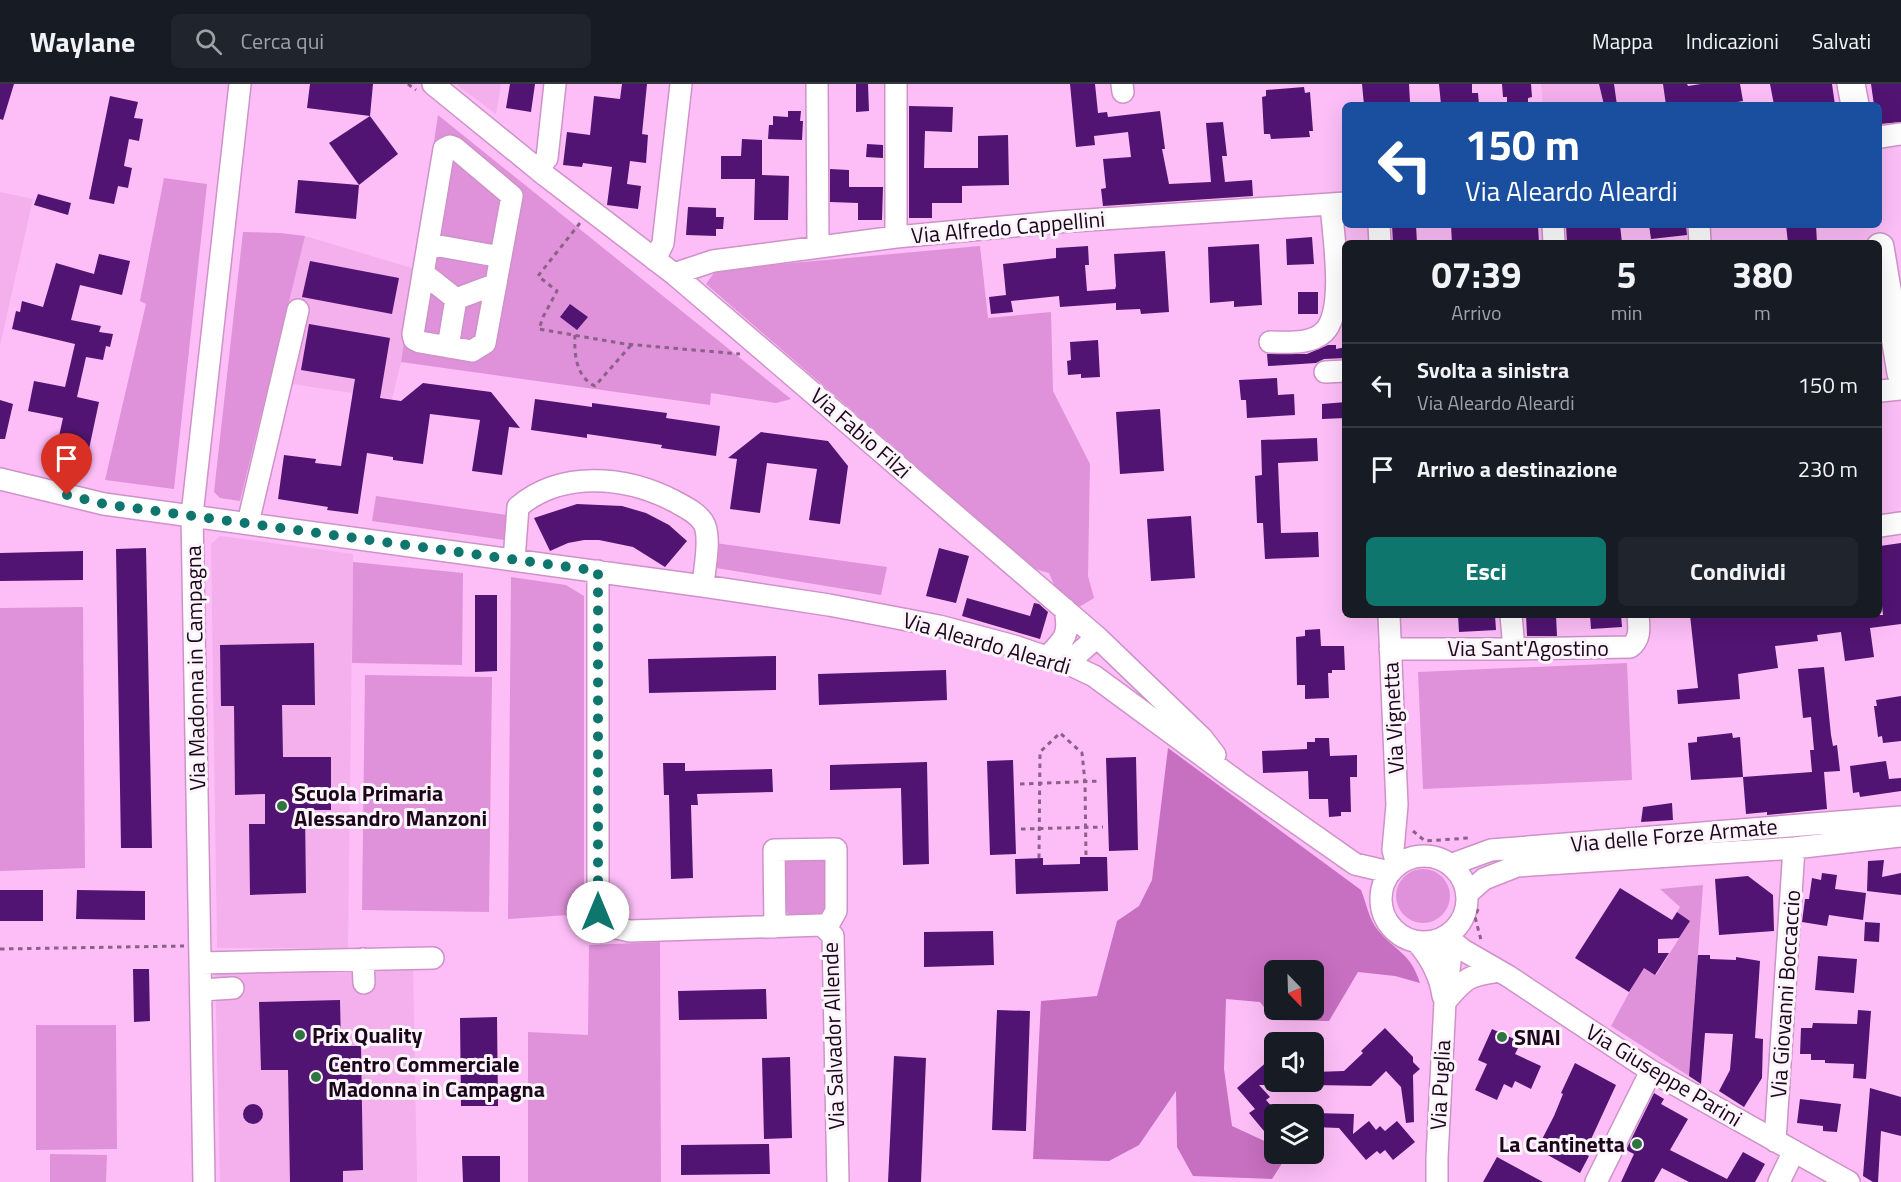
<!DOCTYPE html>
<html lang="it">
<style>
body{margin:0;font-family:"Titillium Web",sans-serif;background:#20242c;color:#f1f3f6;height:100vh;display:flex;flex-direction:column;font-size:22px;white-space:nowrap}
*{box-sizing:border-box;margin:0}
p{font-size:20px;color:#9ea1a6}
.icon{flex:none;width:33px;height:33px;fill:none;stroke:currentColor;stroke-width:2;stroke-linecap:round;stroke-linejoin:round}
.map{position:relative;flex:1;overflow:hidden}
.drawer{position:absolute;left:1342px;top:156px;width:540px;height:378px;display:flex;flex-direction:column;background:#171b24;border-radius:9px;box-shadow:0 6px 24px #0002}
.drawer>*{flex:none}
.top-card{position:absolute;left:1342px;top:18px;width:540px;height:126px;border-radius:9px;box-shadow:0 6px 24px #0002;background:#1a4fa0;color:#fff;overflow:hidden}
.needle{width:39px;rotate:157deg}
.buttons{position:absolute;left:1264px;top:876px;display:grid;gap:12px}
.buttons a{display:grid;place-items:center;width:60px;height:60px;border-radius:9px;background:#171b24;box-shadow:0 6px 24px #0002;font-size:30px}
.pin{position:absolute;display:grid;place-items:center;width:51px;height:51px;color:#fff;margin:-62px -26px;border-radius:50% 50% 50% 0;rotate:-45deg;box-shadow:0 0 6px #0007}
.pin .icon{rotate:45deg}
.me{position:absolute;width:66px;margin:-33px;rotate:0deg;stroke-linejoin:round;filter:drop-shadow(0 0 4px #0008)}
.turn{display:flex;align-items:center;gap:21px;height:126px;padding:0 24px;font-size:27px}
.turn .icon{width:78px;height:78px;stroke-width:2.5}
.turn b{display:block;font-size:42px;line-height:51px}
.eta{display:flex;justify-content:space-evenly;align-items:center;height:102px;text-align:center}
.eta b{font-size:36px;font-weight:700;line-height:42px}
.action{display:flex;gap:12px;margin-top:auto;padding:12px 24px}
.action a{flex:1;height:69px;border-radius:9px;background:#0f766e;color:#fff;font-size:24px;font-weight:700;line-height:69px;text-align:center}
.action a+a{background:#20242c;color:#f1f3f6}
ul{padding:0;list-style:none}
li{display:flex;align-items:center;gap:18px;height:84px;padding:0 24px;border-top:2px solid #363941}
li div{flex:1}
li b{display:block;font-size:22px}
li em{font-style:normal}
header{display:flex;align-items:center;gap:36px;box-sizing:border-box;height:84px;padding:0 30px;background:#171b24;border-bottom:2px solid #363941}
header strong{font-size:28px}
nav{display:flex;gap:33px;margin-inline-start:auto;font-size:21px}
.search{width:420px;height:54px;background:#20242c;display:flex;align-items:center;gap:15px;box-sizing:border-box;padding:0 21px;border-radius:9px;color:#9ea1a6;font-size:22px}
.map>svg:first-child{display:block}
</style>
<header>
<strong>Waylane</strong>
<div class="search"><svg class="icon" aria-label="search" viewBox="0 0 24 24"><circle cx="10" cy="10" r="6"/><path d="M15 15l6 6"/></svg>Cerca qui</div>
<nav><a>Mappa</a><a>Indicazioni</a><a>Salvati</a></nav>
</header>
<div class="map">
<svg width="1901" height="1098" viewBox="0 0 1901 1098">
<rect width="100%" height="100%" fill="#fdbef7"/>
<path fill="#f4afed" d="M458,0h43l-5,30 -38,-28z
M1541,0h146l4,21h-148z
M0,108l33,7 -33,147z
M305,152l110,33 -14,93 -9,37 -100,-15 13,-73 -18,-5z
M220,452l133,18 -5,394h-131l-6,-404z
M413,881l4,217h-197l-5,-211z"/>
<path fill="#df92d9" d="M438,31l353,284 -15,4 -65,-10 -1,12 -309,-43z
M164,94l43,6 -33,305 -69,-9 41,-176 -6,-3z
M243,148l37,1 25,3 -65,265 -20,-3 -6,-6z
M980,162l8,72 63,-6 2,79 37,73 -2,112 6,22 -15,9 -19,-9 -11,-25 -14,-4 -329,-285 10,-14z
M376,412l131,19 -3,25 -132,-19z
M715,459l172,24 -6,28 -171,-28z
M353,478l110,11 -1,92 -110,-2z
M511,493l55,8 18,11v318l-76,5z
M83,523l2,261 -85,3v-263z
M1627,579l5,117 -209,9 -5,-117z
M365,591l127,2 -3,235 -127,-2z
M824,775l3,5 1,48 -5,5 -34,-2 -5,-7v-43l4,-5z
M1396 812a27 27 0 1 1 54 0a27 27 0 1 1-54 0Z
M1703,801l-14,191 -78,-50 32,-59 13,8 34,-54 -13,-9 3,-5 -20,-18z
M660,858l1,240h-133v-150l60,3 1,-90z
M36,941h80l1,124 -81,1z
M50,1070l57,1 -1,27h-56z"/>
<path fill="#c76fc1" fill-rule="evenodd" d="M1168,664l193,142c5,12 8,29 16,39 18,23 33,22 43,54l-25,-7 -37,-4 -29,49 -55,-1 -14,-18 -34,-3 -2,70 8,57 43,20v8h13l-16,25 -79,-3 -16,-29 -1,-56 -37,54 -30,16 -76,-2 8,-158 56,-5 20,-75 22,-15 13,-26zM1275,886h39v40h-39z"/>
<path fill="#511472" d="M0,0h14l-11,36 -3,-1z
M310,0h63l-3,32 -63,-8z
M510,0h25l-4,28 -25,-4z
M622,0h25l-5,50 6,1 -2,28 -16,-2 -3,23 14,2 -3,23 -31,-4 5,-38 -29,-4 -1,4 -19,-2 4,-33 23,3 4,-39 26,3z
M856,0h12l1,27 -13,1z
M1070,0h25l3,29 9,-1 1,5 52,-6 5,38h-3l7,35 42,-2 -5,-59 17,-1 4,34h-5l3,26 27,-2 1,16 -150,10 -2,-17 5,-1 -3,-29 28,-2 -3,-25 -34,4 1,9 -19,2z
M1362,0h47l1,18 -46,3z
M1439,0h33v9h6l1,12h-38z
M1502,0h29l1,13 -4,1v7h-16v-3l-5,1v-6h-4z
M1599,0h15l3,21h-13z
M1663,0h24l1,2 13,-2h39l3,17 -23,4h-54z
M1770,0h62l3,21h-61z
M1871,0h30v38l-21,2v-19h-6z
M1304,3l1,6 5,-1 3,39h-4l1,6 -39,2 -1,-5h-6l-2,-37 4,-1v-6z
M110,12l28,6 -4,16 9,1 -4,22 -10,-2 -5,27 8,2 -4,20 -10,-2 -4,18 -25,-5z
M909,22l44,1 -1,25 -27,-1 -1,37h54v-32l30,-1 1,50 -47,1v17h-30v15h-23z
M788,27h13l-1,10h3l-1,19 -34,-1 1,-14h4v-9l15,1z
M370,32l28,38 -39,31 -30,-42z
M742,55l20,1v35l27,1 -1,44h-34l1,-41h-34v-23h20z
M867,60l16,1v13l-17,-1z
M830,85l19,1v17h34l-1,33h-24v-17l-28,-1z
M298,96l61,5 -3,34 -61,-6z
M38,110l33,9 -3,12 -34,-10z
M688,123l28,1v9h8l-1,12h-7v7l-30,-1z
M1392,141h24l1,18h-24z
M1451,141h87l1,18h-87z
M1566,141h54l2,18h-55z
M1649,141h37l1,10 -36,4z
M1786,141h30l1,18h-29z
M1312,153l2,27 -27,1 -1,-26z
M1259,160l3,61 -28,2v-6l-24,2 -2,-56z
M1088,162l1,19h-4l2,26 28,-2 1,-3 -2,-32 51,-3 4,61 -28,2 -1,-5 -24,1v-7l-56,4 -1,-11 -48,5 2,11 -22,2 -2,-17 17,-2 -3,-31 53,-6v-10z
M99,170l31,7 -8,34 -42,-10 -9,35 30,6 -2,6 14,2 -3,13 -4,-1 -3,14 -17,-3 -9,40 22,5 -10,47h-2l-7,30 -32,-7 5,-22h3l7,-32 -35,-7 6,-30 31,6 10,-43 -63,-15 4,-18 4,1 2,-11 21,6 13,-44 38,11z
M310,177l89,17 -7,36 -90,-17z
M1298,208h20v22h-20z
M570,220l18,13 -11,13 -17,-13z
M309,240l81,14 -10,60 21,3 22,-18 68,9 29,36 -11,-1 -7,48 -30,-4 8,-51 -50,-6 -7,50 -30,-4v-3l-26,-4 -9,61 -31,-4 1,-3 -50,-8 6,-44 32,4 -1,4 26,3 14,-87 -54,-9z
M1098,256l2,37 -19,1v-4l-13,1 -1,-14 4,-1 -1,-18z
M1328,261h8v4l10,-2v11l-22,1 -8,4 -48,3 -1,-12h40z
M1277,294l1,17 16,-1 1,21 -48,3 -1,-18h-5l-2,-20z
M535,315l57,8v-4l75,10 -1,5 54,8 -4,30 -55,-8 1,-3 -75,-11v4l-56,-8z
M0,316l13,4 -8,35h-5z
M1346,318v16l-24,1v-15z
M1160,325l4,62 -44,3 -4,-62z
M761,348l67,9 20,25 -8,58 -31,-4 8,-51 -50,-6 -7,50 -30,-4 7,-50 -9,-1z
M1317,354l1,23 -40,2 3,70 37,-1 1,25 -54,2 -2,-36h-6l-2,-47 7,-1 -1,-35z
M577,420l45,2 24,7 23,12 18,16 -22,26 -32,-20 -34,-7h-15l-16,3 -18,8 -16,-33z
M1191,432l4,62 -44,3 -4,-62z
M1901,459v81l-31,4 4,29 -29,4 -4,-29 -24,3 1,6 -43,5 3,22 -40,6 2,25 -62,5 -1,-14 21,-2 -8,-73h193l-3,-27v-42z
M146,464l6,300h-31l-5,-299z
M939,464l30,8 -13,47 -30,-7z
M83,467v29l-83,1v-28z
M475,511h22v76l-22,1z
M967,514l63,18 4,-13 5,1 9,8 -8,27 -78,-23z
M1458,531h37l1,15 -37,2z
M1526,531h30l1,21h-30z
M1590,531h31l1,12 -31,2z
M1320,545l1,17h23l1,24h-13v3h-4l1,25 -24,1v-14h-8l-1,-48 9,-1v-6z
M314,559l1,62h-33l1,52h48v53h-26l1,83 -56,2 -1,-71h16v-30l-30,1 -1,-89h-13l-1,-61z
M776,572v34l-127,3 -1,-34z
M1824,583l7,68 2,11 4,-1 3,26 -16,1 3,37 -60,6v-3l-21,2 -3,-37 69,-5 -2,-22h4l-3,-33 -8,1 -5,-49z
M946,586l1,30 -128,5 -1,-31z
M1901,612v45l-18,2 -1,-7 -4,1 -4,-31h3l-1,-6z
M1732,649l1,5 7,-1 3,40 -52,3 -3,-37 9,-1v-5z
M1315,654h14l1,18 27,-1v22h-7l1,35h-10v4l-12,1 -1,-18h-19l-1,-28 -45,2 -1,-22 45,-2v-7h8z
M1136,673l2,93 -29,1 -3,-93z
M1013,676l3,94 -26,1 -3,-94z
M1886,677l3,18 12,-1v13l-41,6 -1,-5 -6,1 -3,-27z
M927,678l2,102 -26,1 -2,-77 -71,2v-25z
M663,679h22v8l87,-2 1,23 -76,2 1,11h-7l2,73 -22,1 -2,-84h-5z
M1672,719l1,17 -32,2 2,-15z
M1080,773h27l1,34 -92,3 -1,-35 28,-1v7l37,-1z
M1884,776l-2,17 19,-4v22l-34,-4 1,-30z
M1822,789l15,2 -2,14 31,4 -3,27 -34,-5 -2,11 -25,-4 3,-23h4l3,-21 9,2z
M1748,792l25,19 1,36 -55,4 -4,-56z
M1620,804l52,32 5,-8 13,9 -11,17 -21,1v14h11l-14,22 -11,-7 -15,24 -54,-34z
M0,806h43v31h-43z
M77,806l68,1v29l-69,-1z
M1865,838l15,1 -1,19 -15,-1z
M993,847l1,34 -70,2v-35z
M1698,871h12v4l26,1v-3l24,4 -5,77 8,1 -1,39 -18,29 -25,-16 11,-21 3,-36 -28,-1 -4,51 -12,-8z
M1818,872l39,3 -3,34 -39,-3z
M133,885h16l1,52 -16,1z
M766,905l1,30 -88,1 -1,-29z
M340,916l1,46h20l2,124 -20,1v11h-53l-2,-112h-27l-2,-68z
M997,926l33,1 -4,120 -34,-1z
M1858,926l13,1 -5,68 -13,-1 1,-14 -29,-1v-3h-14v-6h-11l1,-26h11l1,-5 44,1z
M497,933l1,89h-37l-1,-88z
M1385,944l28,29v5l7,7 -7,6 1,47 -8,1 -5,-36 -15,-16 -15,15 -57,-1v-13l30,-1 19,-18 -2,-2z
M1492,945l29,13 -6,12 26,12 -10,23 -16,-8 -3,7 -8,-4 -7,16 -22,-10 12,-26 -9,-4z
M894,972l32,2 -5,124h-33z
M790,973l2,81 -28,1 -2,-81z
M1269,976l6,7v18h-16l11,12 -4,3 9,10v11l-11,10 -15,-18 6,-4 -18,-21z
M1575,979l41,22 -29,63 -2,6 4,2 -9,17 -43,-24 17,-33 9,-22 -2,-1z
M1870,1004l31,9v39l-20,-5 -3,51h-5l-10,-6z
M1654,1009l10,6 -3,5 27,15 -18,31 57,29 16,-27 22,12 -10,18h-66l-27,-14 -8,14h-33l13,-28 -8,-4z
M1800,1015l41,5 -4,28 -14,-1v-5l-26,-3z
M243 1030a10 10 0 1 1 20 0a10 10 0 1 1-20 0Z
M1314,1029l40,1 -1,20 16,-13 7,9 4,-4 5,5 12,-10 18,21 -22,18 -8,-10 -5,4 -3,-3 -11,9 -27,-32 -25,-1z
M769,1060l1,30 -89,1v-30z
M462,1072h38v26h-37z
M1497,1073l46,25h-60z"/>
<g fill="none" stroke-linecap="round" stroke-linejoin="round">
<defs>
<path id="minor" d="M433,0l113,92 128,98 97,83 326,280 105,101 13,17
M817,0l1,163
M1122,0l1,8
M1880,53l21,-3
M450,62l5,2 57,48 -27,147 -13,8 -52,-9 -6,-3 -1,-5 31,-185z
M538,85l9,-11 8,-74
M1379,141l1,18
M1553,141l1,18
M1699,141l1,18
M896,153v-153
M428,160l73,13
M655,176l8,-17 18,-159
M423,189l33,26 40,-15
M674,190l39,-13 183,-24 161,-15 289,-19
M1270,258c17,0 40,3 54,-10 22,-22 9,-97 7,-128
M448,263l8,-48
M1325,288l21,-1
M1880,307l21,-2
M0,395l104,25 599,82 126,19 110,21 75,20 59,20 21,10 144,106 117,82 34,8
M248,439l50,-213
M1880,442l21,-3
M514,476l4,-53c43,-37 108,-31 156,-6 11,6 22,11 29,21 9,13 1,48 0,64
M598,487v341l10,14 22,5 192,-6 11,11 5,246
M1389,531l8,190 -4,45 4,15
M1511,531l3,34
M1390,565h124l116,-2c11,-8 9,-19 8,-32
M1047,573c18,-18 23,-22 18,-48
M1062,578l17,-9 18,-16
M1381 815a43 43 0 1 1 86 0a43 43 0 1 1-86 0Z
M1450,781l41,-15 410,-33
M1467,810l17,-15 33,-13 277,-18 107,-12
M775,843l-1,-77 62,-1v62l-10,18
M1446,852l17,14 45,26 143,95 198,111
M1417,858c14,16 23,33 26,54
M363,875l1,24
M201,879l232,-5
M202,906l31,-2
M1445,918c20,-24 24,-27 54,-31
M1775,1057l19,-293
M204,1098l-12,-667 48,-431
M1437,1098v-24l8,-156 5,-40 -6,-25
M1596,1098l55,-111
M1779,1098l15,-31"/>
<path id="major" d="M1851,0l4,21
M1880,163l21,126"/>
</defs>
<use href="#minor" stroke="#ce92c8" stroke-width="24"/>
<use href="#major" stroke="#ce92c8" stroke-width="30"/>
<path stroke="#8b6187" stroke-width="3" stroke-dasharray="4.5 4.5" stroke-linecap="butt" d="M408,0l8,6
M580,139l-42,53 19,15 -14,26 -4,12 86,15 115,10
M575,251c-1,19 1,42 20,51l37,-42
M1020,700l80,-3
M1021,745l82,-2
M1413,747l12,10 43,-3
M1039,774l1,-106 20,-19 22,20 3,29 1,75
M1478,825l-3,8 6,23
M0,865l184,-3"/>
<use href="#minor" stroke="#fff" stroke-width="21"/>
<use href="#major" stroke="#fff" stroke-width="27"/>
</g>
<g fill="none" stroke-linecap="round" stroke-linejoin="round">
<path stroke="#0f766e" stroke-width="10" stroke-dasharray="0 18" d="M67,411l37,9 494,67v341"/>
</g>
<g fill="#2e7541" stroke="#fbf4fa" stroke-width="2">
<circle cx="282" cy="722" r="6"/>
<circle cx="300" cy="951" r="6"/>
<circle cx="1502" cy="953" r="6"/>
<circle cx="316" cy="993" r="6"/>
<circle cx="1637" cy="1060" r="6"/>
</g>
<g text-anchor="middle" stroke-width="6" stroke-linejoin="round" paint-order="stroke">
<g font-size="22" fill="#1c061b" stroke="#fbf4fa">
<text transform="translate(1008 143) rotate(-5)" y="8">Via Alfredo Cappellini</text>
<text transform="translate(861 349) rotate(41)" y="8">Via Fabio Filzi</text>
<text transform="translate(987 559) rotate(16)" y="8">Via Aleardo Aleardi</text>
<text x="1528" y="572">Via Sant'Agostino</text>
<text transform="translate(195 584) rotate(-91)" y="8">Via Madonna in Campagna</text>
<text transform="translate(1393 634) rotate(-93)" y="8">Via Vignetta</text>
<text transform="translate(1674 751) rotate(-5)" y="8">Via delle Forze Armate</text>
<text transform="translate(1785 910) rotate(-86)" y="8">Via Giovanni Boccaccio</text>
<text transform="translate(833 952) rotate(-92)" y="8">Via Salvador Allende</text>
<text transform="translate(1664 991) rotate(31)" y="8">Via Giuseppe Parini</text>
<text transform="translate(1440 1001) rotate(-87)" y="8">Via Puglia</text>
</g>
<g font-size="22" font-weight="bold" fill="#1c061b" stroke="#fbf4fa" text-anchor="start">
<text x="294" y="717">Scuola Primaria<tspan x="294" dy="25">Alessandro Manzoni</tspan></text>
<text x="312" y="959">Prix Quality</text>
<text x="1514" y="961">SNAI</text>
<text x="328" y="988">Centro Commerciale<tspan x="328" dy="25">Madonna in Campagna</tspan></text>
<text x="1625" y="1068" text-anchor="end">La Cantinetta</text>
</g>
</g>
</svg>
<div class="buttons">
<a><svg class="needle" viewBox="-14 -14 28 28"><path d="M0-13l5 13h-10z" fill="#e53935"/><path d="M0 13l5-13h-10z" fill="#9ea1a6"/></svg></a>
<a><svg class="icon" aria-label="sound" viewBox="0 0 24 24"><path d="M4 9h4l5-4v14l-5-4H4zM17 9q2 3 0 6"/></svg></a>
<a><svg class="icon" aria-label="layers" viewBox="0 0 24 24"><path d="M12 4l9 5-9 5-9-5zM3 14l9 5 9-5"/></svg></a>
</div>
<div class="pin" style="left:67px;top:411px;background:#d93025"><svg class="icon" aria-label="arrive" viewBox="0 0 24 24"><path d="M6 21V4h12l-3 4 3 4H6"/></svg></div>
<svg class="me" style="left:598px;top:828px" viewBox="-20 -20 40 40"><circle r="19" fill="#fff"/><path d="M0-13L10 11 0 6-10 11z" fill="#0f766e"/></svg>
<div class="top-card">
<div class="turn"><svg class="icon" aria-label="left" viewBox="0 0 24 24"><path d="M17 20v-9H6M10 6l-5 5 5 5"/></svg><div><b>150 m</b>Via Aleardo Aleardi</div></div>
</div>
<section class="drawer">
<div class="eta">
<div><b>07:39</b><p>Arrivo</p></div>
<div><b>5</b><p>min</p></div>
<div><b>380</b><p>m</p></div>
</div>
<ul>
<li><svg class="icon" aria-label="left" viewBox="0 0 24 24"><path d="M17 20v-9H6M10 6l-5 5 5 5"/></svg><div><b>Svolta a sinistra</b><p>Via Aleardo Aleardi</p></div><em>150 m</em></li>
<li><svg class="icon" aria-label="arrive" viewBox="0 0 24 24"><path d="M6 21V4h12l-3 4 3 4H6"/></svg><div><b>Arrivo a destinazione</b></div><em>230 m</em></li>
</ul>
<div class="action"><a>Esci</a><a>Condividi</a></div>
</section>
</div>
